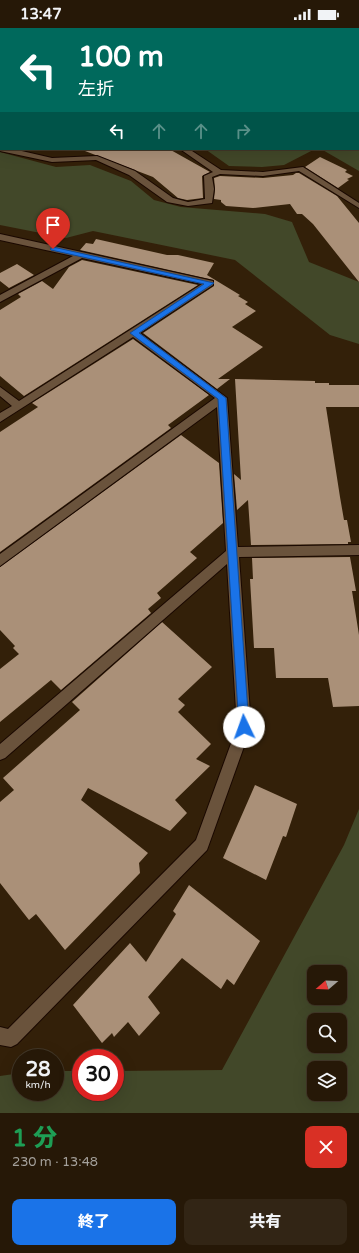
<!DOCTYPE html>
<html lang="ja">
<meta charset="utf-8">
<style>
body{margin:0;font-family:"Varela Round","Noto Sans JP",sans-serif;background:#322515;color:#f1f3f6;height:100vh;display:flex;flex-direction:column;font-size:15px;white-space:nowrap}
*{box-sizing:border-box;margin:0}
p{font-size:13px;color:#a4a09b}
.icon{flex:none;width:22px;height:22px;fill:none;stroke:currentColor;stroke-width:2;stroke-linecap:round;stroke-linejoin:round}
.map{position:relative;height:1085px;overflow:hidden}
.drawer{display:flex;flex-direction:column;background:#261807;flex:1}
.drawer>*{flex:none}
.guide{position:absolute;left:0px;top:0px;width:359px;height:122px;box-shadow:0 4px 16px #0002,0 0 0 1px #423728;background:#00695c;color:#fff;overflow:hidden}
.needle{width:26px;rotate:251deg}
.tools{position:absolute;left:307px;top:937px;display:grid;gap:8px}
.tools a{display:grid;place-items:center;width:40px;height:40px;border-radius:8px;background:#261807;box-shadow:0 4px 16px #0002,0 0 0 1px #423728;font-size:20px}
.speed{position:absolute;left:12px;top:1021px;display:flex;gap:8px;font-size:20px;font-weight:700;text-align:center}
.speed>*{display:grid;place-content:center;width:52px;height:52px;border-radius:50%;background:#261807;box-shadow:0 4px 16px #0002,0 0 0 1px #423728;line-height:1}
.speed small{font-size:10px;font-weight:400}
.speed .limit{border:6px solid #d22;background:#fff;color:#111}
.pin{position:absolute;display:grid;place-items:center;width:34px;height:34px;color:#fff;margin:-41px -17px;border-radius:50% 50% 50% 0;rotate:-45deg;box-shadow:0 0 4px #0007}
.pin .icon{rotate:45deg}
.me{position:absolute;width:44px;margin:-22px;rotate:357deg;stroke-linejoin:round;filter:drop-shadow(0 0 3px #0008)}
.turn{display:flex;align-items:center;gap:14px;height:84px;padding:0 12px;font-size:18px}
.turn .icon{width:52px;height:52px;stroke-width:2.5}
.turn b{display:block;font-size:28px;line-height:34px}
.lanes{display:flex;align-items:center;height:38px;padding:0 12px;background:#0003;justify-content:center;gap:20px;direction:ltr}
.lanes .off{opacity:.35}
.round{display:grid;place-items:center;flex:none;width:42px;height:42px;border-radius:8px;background:#322515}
.overview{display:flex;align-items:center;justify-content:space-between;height:68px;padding:0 12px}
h1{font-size:24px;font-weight:800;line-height:30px;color:#1e9e55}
.action{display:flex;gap:8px;margin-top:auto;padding:8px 12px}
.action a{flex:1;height:46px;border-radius:8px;background:#1a73e8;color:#fff;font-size:16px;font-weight:800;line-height:46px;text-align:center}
.action a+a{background:#322515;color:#f1f3f6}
.status{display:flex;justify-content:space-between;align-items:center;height:28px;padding:0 20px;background:#261807;direction:ltr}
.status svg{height:11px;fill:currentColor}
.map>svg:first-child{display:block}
</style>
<div class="status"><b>13:47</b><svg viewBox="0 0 49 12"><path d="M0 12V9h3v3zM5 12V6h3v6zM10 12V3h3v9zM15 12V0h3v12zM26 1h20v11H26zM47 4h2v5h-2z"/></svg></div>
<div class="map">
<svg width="359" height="1085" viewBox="0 0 359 1085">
<rect width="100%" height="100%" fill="#332009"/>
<path fill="#424829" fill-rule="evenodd" d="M0,0h359v143l-38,-22h37v-120h-357v3z
M205,121h110l-31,16 -22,2 -33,-1z
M0,124l56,15 34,-2 41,16 23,19 27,7 84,7 27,8 17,40 50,20v62l-29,-9 -95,-75 -142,-29 -27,7 -66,-13z
M359,781v304h-359v-37l21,-3v19h34v-21h26v21h34v-21l107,-1 122,-225zM314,944h26v26h-26zM314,992h26v26h-26zM314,1040h26v26h-26z"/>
<path fill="#aa9078" d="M85,121h84l41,23 -8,4 1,22 -16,2 -9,-2 -25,-21 -68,-26z
M320,129l27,13 -2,2 8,4 -6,3 2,1 -11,8 -33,-21z
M296,145h3l38,23 22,27v59l-46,-58 -11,-10h-5l-7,-10 -37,4 -27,-2 -5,-4v-2l-7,-1 1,-10 -1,-11 6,-2 43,2 30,-3z
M96,211l71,16h11l36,8 -7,12 33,20 -2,1 10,6 -3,2 11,7 -24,16 31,20 -45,32h12l-13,10 -74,-56 71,-47v-6l-134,-30 6,-7 7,1z
M82,232l116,25 -174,111 -24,-20v-66l21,-13 -3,-3 24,-13 11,8 16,-22z
M17,236l17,11 -25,13 -9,-7v-8z
M133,311l76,56 -41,30 3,3 -171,124v-120l38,-25 -6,-4z
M235,351l80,2v2h14v2h30v22h-33l14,90 4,23h3l4,22h-3v2l-97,1 -3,-45 -11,10 -3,-36 7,6z
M181,407l38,28 4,60 -33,29 7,6 -40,35 4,5 -13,11 3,4 -90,77 -10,-10 -51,42v-53l19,-15 -6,-6 2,-2 -15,-16v-63z
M350,529l6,34h-4l7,44v71l-26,1 -5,-29h-52l-2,-30h-20l-4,-69h3l-1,-21z
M162,594l50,45 -34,32 7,6 -7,7 33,32 -15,15 14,7 -35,34 12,13 -17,18 -82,-43 -7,12 67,53 -9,10 1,10 -75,77 -29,-36 -7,6 -29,-37v-81l14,-12 -11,-12 77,-68 -8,-8z
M255,757l42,19 -11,33 -3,-1 -17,44 -43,-22z
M189,857l71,56 -26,44 -7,-6 -6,10 -39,-31 -34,39 12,16 -21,23 -11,-14 -14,15 -2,-4 -10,10 -29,-38 57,-62 16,19 30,-48 -3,-3z"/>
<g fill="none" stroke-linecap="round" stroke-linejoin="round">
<defs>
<path id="lane" d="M1,119v2h12l39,9 45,-2 38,15 38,27 15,4 17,-3 -1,-23 9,-4 -33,-23h9l32,21 42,2 40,-5 56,36v5l-60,-37 -36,5 -43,-2 -8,3 2,12 -2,14 -24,3 -21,-4 -38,-27 -33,-15 -44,2 -52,-11z"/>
<path id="street" d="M0,206l213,47v4l-73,48 87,65 11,149 121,-2v10l-120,2 12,170 -44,123 -190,194 -6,3 -11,-2v-18l8,2 188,-189 41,-113 -10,-163 -222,194 -5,2v-16l226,-193 -9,-144 -217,159v-12l215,-156 -82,-61 -133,85v-9l12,-7 -12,-10v-9l19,14 183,-117 -120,-26 -82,44v-7l73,-39 -73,-16z"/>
</defs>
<use href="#lane" stroke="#1a0800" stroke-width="2"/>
<use href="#street" stroke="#1a0800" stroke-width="2"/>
<use href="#lane" fill="#6a533c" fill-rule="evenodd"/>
<use href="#street" fill="#6a533c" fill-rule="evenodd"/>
</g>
<path fill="#1a73e8" stroke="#114b97" d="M53,219l161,36 -75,50 87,65 23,329 -1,3 -4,2 -4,-2 -1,-3 -21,-328 -88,-66 74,-49 -153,-34 -1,-1z"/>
</svg>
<div class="tools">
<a><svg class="needle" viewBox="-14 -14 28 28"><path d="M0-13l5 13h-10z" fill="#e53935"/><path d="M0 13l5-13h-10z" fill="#a4a09b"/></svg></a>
<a><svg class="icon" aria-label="search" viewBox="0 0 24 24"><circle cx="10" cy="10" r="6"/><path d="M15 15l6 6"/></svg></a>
<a><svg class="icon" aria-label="layers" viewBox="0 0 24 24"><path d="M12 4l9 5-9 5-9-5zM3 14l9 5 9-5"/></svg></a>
</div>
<div class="speed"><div>28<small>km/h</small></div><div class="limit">30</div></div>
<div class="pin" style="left:53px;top:221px;background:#d93025"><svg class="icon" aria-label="arrive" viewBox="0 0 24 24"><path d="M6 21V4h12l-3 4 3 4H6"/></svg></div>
<svg class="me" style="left:244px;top:699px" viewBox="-20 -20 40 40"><circle r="19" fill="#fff"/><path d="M0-13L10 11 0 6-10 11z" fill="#1a73e8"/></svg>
<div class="guide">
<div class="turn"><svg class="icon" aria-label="left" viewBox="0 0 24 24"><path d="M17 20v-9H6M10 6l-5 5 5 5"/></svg><div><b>100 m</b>左折</div></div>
<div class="lanes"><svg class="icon" aria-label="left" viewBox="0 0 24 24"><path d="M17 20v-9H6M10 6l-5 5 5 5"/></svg><svg class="icon off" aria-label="ahead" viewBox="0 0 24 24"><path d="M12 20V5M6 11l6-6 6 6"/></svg><svg class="icon off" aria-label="ahead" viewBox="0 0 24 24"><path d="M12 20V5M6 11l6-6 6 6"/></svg><svg class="icon off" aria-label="right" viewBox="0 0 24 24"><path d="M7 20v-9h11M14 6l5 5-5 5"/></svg></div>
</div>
</div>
<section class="drawer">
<div class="overview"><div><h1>1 分</h1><p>230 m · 13:48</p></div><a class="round" style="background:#d93025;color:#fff"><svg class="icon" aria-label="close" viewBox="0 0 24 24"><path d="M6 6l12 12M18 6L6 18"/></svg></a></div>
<div class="action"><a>終了</a><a>共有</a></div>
</section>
